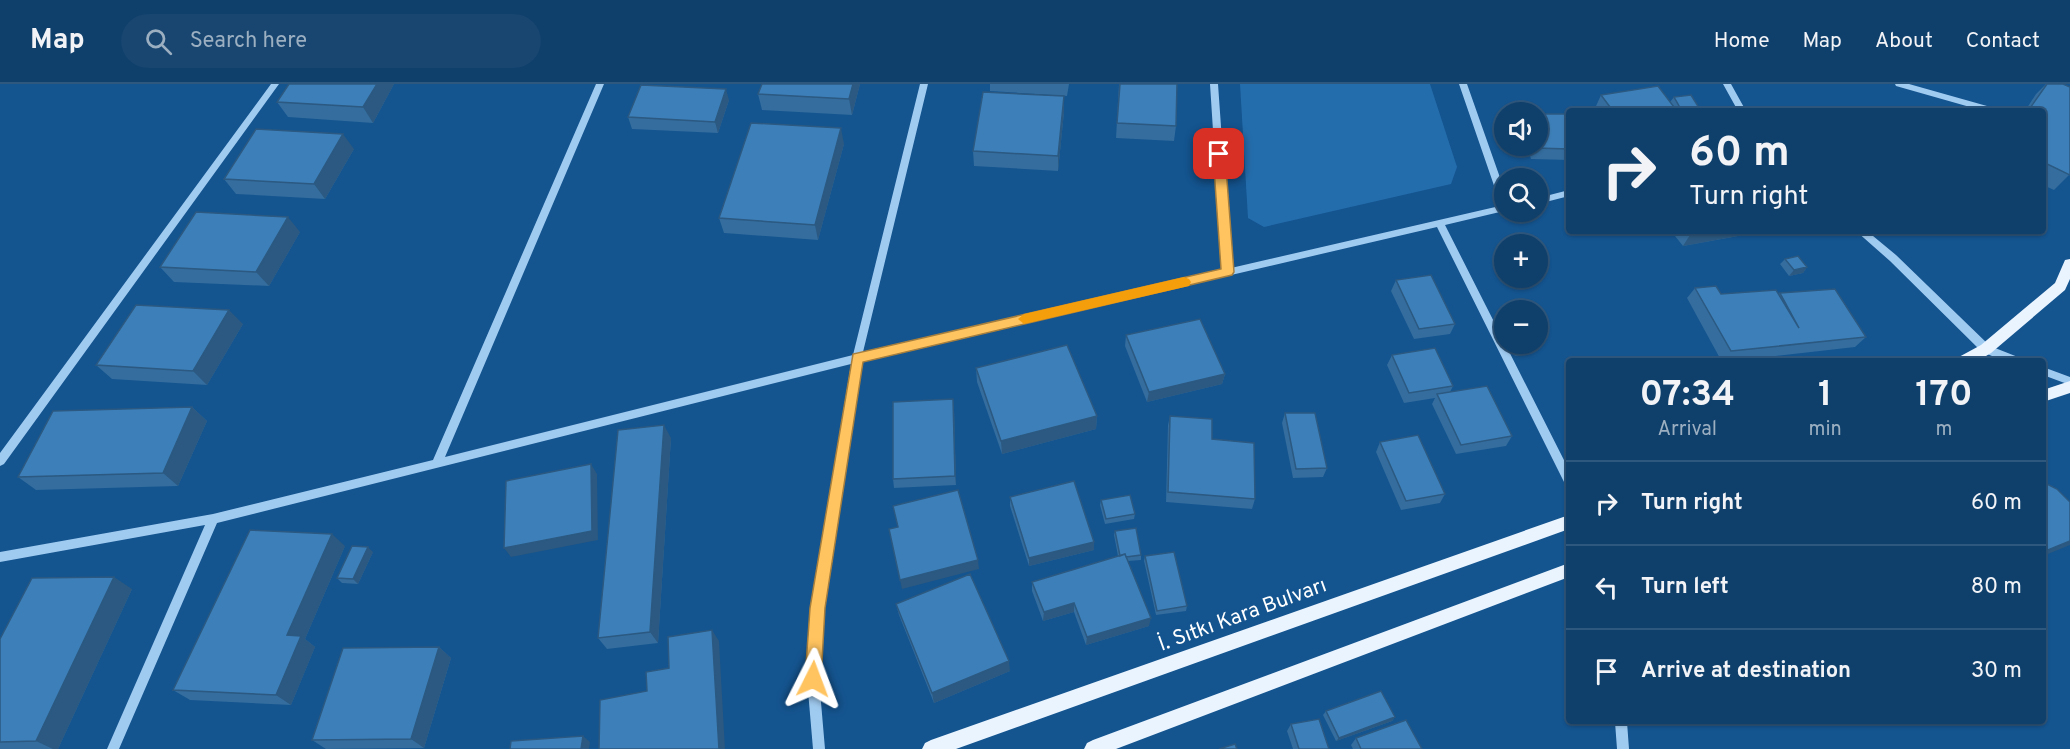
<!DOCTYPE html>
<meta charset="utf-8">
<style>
body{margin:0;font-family:Overpass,sans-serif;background:#184671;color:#f1f3f6;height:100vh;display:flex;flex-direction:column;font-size:22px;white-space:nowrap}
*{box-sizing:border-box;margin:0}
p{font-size:20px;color:#9bafc1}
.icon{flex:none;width:33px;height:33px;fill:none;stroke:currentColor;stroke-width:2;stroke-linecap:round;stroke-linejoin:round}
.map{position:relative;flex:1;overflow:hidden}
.side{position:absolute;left:1566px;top:274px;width:480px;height:366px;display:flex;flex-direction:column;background:#0f3f6b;border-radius:6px;box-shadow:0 2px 4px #0004,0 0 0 2px #2f587e}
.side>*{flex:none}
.guide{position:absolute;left:1566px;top:24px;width:480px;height:126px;border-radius:6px;box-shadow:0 2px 4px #0004,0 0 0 2px #2f587e;background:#0f3f6b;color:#f1f3f6;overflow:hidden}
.fabs{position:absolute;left:1494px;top:18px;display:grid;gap:12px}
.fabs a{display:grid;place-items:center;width:54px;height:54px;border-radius:50%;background:#0f3f6b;box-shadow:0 2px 4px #0004,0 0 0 2px #2f587e;font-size:30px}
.pin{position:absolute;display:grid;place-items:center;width:51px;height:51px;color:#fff;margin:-26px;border-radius:12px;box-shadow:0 3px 9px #0006}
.me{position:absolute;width:66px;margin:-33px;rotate:3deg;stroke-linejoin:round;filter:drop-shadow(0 0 4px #0008)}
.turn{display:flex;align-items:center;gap:21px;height:126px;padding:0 24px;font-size:27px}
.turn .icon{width:78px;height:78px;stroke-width:2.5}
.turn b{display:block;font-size:42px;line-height:51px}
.eta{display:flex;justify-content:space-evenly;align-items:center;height:102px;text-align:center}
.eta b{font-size:36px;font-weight:700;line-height:42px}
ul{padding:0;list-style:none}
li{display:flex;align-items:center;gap:18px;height:84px;padding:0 24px;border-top:2px solid #2f587e}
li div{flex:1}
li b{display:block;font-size:22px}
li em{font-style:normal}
header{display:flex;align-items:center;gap:36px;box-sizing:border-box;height:84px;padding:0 30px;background:#0f3f6b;border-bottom:2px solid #2f587e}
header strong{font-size:28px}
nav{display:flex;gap:33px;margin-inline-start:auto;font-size:21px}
.search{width:420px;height:54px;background:#184671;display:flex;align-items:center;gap:15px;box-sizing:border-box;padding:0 21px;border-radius:33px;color:#9bafc1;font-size:22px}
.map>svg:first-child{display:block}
</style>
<header>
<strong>Map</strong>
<div class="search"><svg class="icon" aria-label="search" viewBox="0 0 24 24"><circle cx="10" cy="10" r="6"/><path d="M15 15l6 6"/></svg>Search here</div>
<nav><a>Home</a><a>Map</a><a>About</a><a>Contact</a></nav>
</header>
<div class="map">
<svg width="2070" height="665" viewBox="0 0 2070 665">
<rect width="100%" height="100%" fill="#14548f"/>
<path fill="#246dac" d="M1240,0h190l27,83 -6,17 -187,43 -16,-9z"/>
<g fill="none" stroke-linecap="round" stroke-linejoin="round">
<path fill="#a0cbf1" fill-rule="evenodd" d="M271,0h8l-275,380 -4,2v-13z
M596,0h8l-159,373 408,-102 67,-271h8l-65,268 359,-82 -12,-186h8l13,184 273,-63v6l-59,14 124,245v16l-4,-2 -128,-257 -575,134 -39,247 -4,71 6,70h-12l-6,-70 4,-71 40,-244 -634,159 -98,226h-12l98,-224 -205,37v-10l213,-38 220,-54z
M1459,0h8l37,105v14l-5,-3z
M1723,0h8l15,27h-8z
M1895,0h14l78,22 1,2 -4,3 -88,-25z
M1569,106v6l-31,8v-6z
M1856,147h11l29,24 94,91 33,13 1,3h-17l-25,-10 -92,-91z
M2043,283l27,10v8l-27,-10z
M1615,638h12l2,27h-12z"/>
<path fill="#e9f4ff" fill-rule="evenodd" d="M2070,175v20l-5,11 -74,63 -15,9h-21l2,-4 24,-13 74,-62 10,-23z
M2070,297v12l-27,9v-12z
M1569,431v14l-613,220h-34l3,-6 6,-3z
M1569,479v14l-453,172h-32l3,-6 6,-3z"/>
</g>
<path fill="#346d9e" d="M289,0h105l-21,39 -85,-6 -11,-15z
M762,0h98l-8,31 -90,-5 -4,-16z
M990,0h79l-2,12 -77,-5z
M1119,0l57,42 -2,15 -58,-3z
M2046,0h17l7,90 -16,16 -11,-5v-74h-18l11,-17z
M1601,11l69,7 4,-5 27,14h-102l-3,-5z
M729,16l-11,33 -86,-4 -4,-12z
M1064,28l-6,59 -84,-5 -1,-15z
M1569,30v46l-38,-1 -4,-13h11z
M844,60l-26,96 -94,-7 -5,-15z
M354,65l-29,50 -89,-5 -12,-15z
M1671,147h70l-3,5 -55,10z
M300,148l-31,54 -95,-4 -14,-15z
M1785,175l22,8 -4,6 -14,3 -9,-12z
M1396,196l59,44 -5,10 -36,5 -23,-48z
M1695,204l26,6h57l2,-1 86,44 -11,10 -133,15 -35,-64z
M243,240l-36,61 -95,-6 -16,-14z
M1126,251l99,39 -3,10 -75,18 -22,-56z
M1508,260h26l2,4 -3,5 -18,3z
M1392,271l61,31 -3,6 62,44 -6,10 -50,8 -24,-50 3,-6 -31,5 -17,-38z
M976,284l121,48 -1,13 -94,25 -25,-72z
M192,323l15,14 -29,65 -142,4 -18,-13z
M954,325l2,76 -62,3 -1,-9z
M1569,327v10l-4,-5z
M1285,329l42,55 -4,9 -30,1 -11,-55z
M1170,332l42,23 43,60 -3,10 -86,-7 2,-77z
M671,354l-13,205 -51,6 -9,-11z
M1380,358l65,52 -5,9 -39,7 -25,-58z
M1010,413l84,45v8l-65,16 -19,-60z
M1101,416l34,14 -1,5 -29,5 -5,-19z
M1115,447l26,24v5l-13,1 21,65 -63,19 -12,-33 -31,9 -11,-30v-9l86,-26 -4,-21z
M345,462l-40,93 10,8 -24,58 -101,-5 -17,-10z
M373,468l-15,32 -16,-1 -5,-5z
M1145,472l42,50 -1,5 -30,4 -12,-54z
M132,505l-74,160h-58v-110z
M896,520l114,67 -76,32 -35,-88z
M439,563l12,11 -27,90 -98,1 -14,-9z
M1326,627l69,6 -3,4 -56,20 -13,-26z
M1291,640l38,25h-36l-6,-18z
M1356,654l66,11h-69l-2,-4z"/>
<path fill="#2b5981" d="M377,0h17l-21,39 -10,-16z
M853,0h7l-8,31 -3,-16z
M726,5l3,11 -11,33 -3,-11z
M1064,12v16l-6,59v-15z
M841,44l3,16 -26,96 -3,-15z
M343,50l11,15 -29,50 -11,-15z
M288,133l12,15 -31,54 -13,-14z
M1713,147h28l-3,5 -55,10 7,-11z
M1807,183l-4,6 -14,3 5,-6z
M229,226l14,14 -36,61 -14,-14z
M1225,290l-3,10 -75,18 2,-10z
M953,315l1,10 2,76 -1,-9z
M192,323l15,14 -29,65 -15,-13z
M1097,332l-1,13 -94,25 -1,-13z
M664,341l7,13 -13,205 -8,-11z
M591,380l6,10 1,66 -87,17 -7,-9z
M332,450l13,12 -40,93 10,8 -24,58 -15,-10 11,-60z
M2070,457v4l-27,11v-4z
M1094,458v8l-65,16v-8z
M368,463l5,5 -15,32 -5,-5z
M978,476l1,9 -77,20 -2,-9z
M114,493l18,12 -74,160h-5l-17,-8z
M1074,519v9l-31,9 1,-9z
M1151,534l-2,8 -63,19 1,-8z
M712,546l7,11 6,108h-6z
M439,563l12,11 -27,90 -13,-9z
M1009,577l1,10 -76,32 -2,-10z
M1395,633l-3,4 -56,20 3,-3z
M583,652l7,6 -1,7h-8z"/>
<path fill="#3d7fb8" stroke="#2b5981" stroke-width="1.5" d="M289,0h88l-14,23 -86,-5z
M762,0h91l-4,15 -91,-5z
M1120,0h57l-1,42 -59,-3z
M2047,0h16l7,3v88l-27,-13v-51h-15z
M641,1l85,4 -11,33 -87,-5z
M1658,2l19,25h-64l-12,-16z
M983,8l81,4 -6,60 -85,-5z
M1691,11l10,16h-19l-8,-14z
M1538,30h31v35l-33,-1v-2h2z
M751,39l90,5 -26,97 -96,-7z
M256,45l87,5 -29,50 -90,-5z
M196,128l92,5 -32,55 -96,-5z
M1687,147h26l-23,4z
M1798,172l9,11 -13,3 -9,-11z
M1431,191l24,49 -36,5 -23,-49z
M1716,202l5,8 55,-4 23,38 -19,-35 55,-4 31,48 -135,14 -36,-63z
M136,221l93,5 -36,61 -97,-6z
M1200,235l25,55 -76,18 -23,-57z
M1514,260h20l2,4 -18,3z
M1067,261l30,71 -96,25 -25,-73z
M1435,264l18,38 -44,7 -17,-38z
M1487,302l25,50 -51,9 -24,-51z
M953,315l2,77 -62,3v-77z
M192,323l-29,66 -145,4 35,-66z
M1285,329h30l12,55 -31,1z
M1170,332l42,3v20l42,4 1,56 -87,-7z
M664,341l-14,207 -52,6 20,-208z
M1418,351l27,59 -39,7 -26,-59z
M591,380l1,67 -88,17 2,-67z
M1074,397l20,61 -65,16 -19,-61z
M2043,398l14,7 13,13v39l-27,11z
M958,406l20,70 -78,20 -11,-51 9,-2 -5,-21z
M1130,411l5,19 -29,5 -5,-19z
M1136,444l5,27 -15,2 -1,-3 -5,2 -5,-25z
M250,446l82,4 -45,101 14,1 -25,59 -103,-5z
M352,462l16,1 -15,32 -16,-1z
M1174,468l13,54 -30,5 -12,-55z
M1125,470l26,64 -64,19 -13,-34 -30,9 -12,-30z
M970,490l39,87 -77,32 -36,-89z
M114,493l-78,164 -36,1v-103l32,-61z
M712,546l7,119h-120l1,-49 47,-9 -1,-19 23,-4 -1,-31z
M439,563l-28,92 -99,1 31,-92z
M1381,607l14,26 -56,21 -13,-27z
M1319,635l10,30h-30l-8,-25z
M1406,636l16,29h-61l-5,-11z
M583,652l-2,13h-71l1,-8z
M1235,660l2,5h-18z"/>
<path fill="#ffc35f" stroke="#a67f3e" stroke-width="1.5" d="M1219,66l6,4 9,118 -2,3 -369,87 -38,246 -4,71 -2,5 -6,2 -5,-2 -3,-5 5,-71 43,-254 368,-85 -8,-115z"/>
<path fill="#f59e0b" d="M1184,193l5,2 2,3 -2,4 -165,38 -6,-5 6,-5z"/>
<g text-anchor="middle" stroke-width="5" stroke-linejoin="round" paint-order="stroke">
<g font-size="21" fill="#fff" stroke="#14548f">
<text transform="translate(1242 530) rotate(-20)" y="7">İ. Sıtkı Kara Bulvarı</text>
</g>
</g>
</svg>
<div class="fabs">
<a><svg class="icon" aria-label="sound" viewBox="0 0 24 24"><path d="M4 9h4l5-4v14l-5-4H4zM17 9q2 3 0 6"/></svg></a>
<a><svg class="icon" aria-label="search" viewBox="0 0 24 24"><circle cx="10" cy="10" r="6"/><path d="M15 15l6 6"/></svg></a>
<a>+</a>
<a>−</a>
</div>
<div class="pin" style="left:1219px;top:70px;background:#d93025"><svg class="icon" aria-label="arrive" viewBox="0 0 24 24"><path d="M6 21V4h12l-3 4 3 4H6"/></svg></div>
<svg class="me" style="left:813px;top:595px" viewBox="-20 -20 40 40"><path d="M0-17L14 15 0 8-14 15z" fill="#ffc35f" stroke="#fff" stroke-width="4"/></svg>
<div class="guide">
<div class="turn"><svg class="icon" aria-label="right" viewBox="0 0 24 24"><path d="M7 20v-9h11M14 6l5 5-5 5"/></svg><div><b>60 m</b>Turn right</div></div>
</div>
<section class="side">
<div class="eta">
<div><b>07:34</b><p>Arrival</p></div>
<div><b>1</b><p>min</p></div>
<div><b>170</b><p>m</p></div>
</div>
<ul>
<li><svg class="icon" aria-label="right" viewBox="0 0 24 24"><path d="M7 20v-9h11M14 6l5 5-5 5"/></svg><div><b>Turn right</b></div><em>60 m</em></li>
<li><svg class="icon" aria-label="left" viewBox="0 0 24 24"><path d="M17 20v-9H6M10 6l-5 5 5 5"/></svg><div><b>Turn left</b></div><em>80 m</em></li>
<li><svg class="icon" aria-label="arrive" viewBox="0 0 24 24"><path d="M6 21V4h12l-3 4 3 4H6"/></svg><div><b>Arrive at destination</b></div><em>30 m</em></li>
</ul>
</section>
</div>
